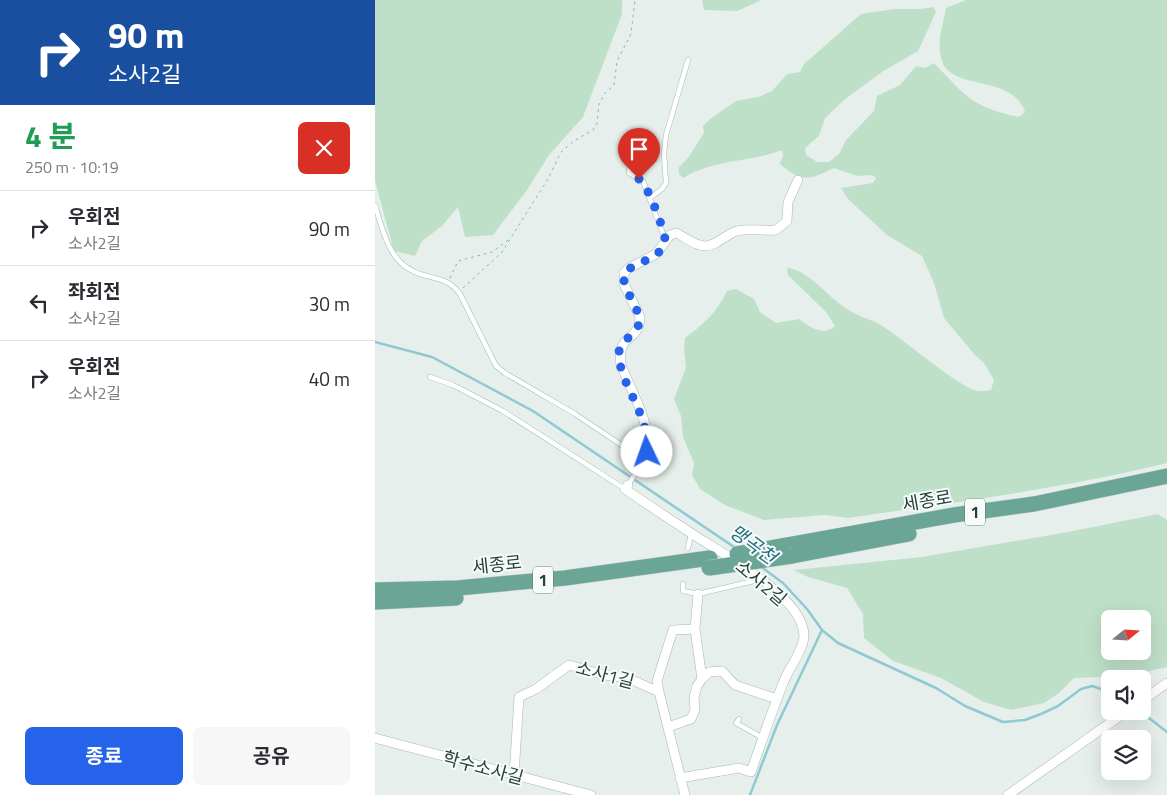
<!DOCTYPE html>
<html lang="ko">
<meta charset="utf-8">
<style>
body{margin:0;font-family:"Titillium Web","Noto Sans KR",sans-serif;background:#f7f7f7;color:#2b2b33;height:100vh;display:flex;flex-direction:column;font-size:19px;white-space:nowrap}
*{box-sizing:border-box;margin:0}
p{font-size:16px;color:#7c7c81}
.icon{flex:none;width:28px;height:28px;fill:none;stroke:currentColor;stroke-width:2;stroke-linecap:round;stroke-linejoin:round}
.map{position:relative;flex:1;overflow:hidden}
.panel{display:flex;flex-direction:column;background:#fff;width:375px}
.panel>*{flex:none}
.banner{background:#1a4fa0;color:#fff;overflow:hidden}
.needle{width:32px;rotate:72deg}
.controls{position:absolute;left:726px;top:610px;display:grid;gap:10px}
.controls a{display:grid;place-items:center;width:50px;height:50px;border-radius:8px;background:#fff;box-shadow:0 5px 20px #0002;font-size:25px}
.pin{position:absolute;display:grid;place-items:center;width:42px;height:42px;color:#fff;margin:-51px -21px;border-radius:50% 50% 50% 0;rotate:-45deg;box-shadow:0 0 5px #0007}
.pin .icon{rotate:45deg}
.me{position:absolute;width:55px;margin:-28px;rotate:357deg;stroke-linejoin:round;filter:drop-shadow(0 0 4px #0008)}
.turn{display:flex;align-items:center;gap:18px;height:105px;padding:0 25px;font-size:22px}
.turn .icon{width:65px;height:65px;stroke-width:2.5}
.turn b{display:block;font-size:35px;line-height:42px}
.round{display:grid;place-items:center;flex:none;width:52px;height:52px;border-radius:8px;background:#f7f7f7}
.overview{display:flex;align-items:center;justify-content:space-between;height:85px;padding:0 25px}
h1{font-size:30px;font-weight:700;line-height:38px;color:#1e9e55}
.button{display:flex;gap:10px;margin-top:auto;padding:10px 25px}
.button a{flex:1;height:58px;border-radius:8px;background:#2563eb;color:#fff;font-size:20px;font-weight:700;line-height:58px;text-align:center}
.button a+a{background:#f7f7f7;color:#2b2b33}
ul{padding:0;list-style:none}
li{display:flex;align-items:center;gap:15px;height:75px;padding:0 25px;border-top:1px solid #e1e1e2}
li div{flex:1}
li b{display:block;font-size:19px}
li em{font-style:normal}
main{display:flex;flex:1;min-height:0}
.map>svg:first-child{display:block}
</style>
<main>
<section class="panel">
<div class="banner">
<div class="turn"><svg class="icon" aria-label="right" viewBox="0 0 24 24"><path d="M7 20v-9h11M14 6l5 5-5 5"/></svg><div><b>90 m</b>소사2길</div></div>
</div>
<div class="overview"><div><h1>4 분</h1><p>250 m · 10:19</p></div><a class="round" style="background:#d93025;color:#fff"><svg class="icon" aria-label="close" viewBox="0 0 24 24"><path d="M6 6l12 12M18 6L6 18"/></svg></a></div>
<ul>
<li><svg class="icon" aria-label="right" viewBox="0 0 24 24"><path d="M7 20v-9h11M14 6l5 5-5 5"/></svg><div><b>우회전</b><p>소사2길</p></div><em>90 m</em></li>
<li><svg class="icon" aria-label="left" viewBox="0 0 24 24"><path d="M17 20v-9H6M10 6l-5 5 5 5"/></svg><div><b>좌회전</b><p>소사2길</p></div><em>30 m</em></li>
<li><svg class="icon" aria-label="right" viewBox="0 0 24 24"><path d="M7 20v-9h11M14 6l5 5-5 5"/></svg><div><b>우회전</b><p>소사2길</p></div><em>40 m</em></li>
</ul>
<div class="button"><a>종료</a><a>공유</a></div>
</section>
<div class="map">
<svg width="792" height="795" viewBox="0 0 792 795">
<rect width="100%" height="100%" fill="#e6efeb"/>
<path fill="#bfe0c8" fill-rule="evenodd" d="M0,0h247v14l-39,103 -34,38 -22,35 -34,45 -28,2 -7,-30 -16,19 -20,15 -7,15 -21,-5 -19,-70z
M327,0h60l-25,11 -33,-1z
M591,0h201v463c-105,26 -212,39 -319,55l-23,-3 -61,5 -39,-15 -25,-16 -8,-14 2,-12 -11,-26 -2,-21 -7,-17 12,-31 -2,-19 1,-11c19,-14 32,-26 42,-47l9,-2 18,10 6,13 16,11 23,-4c11,8 24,18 36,7l-9,-14 -38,-37 -1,-7c19,1 38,25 53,36 11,10 28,14 41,21 20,12 82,66 98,66 4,1 8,-1 12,-1l3,-10 -10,-17 -9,-8 -31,-37 -10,-35 -12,-27 -35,-21 -39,-36 -7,-11 32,-5 3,-5 -4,-3 -15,1 -23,-8c-25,12 -32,15 -54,-4l3,-9 -1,-5c-34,13 -65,8 -99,28l-4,-4v-7l9,-9 16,-25 -1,-7 7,-7 26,-18 22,-4 14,-6 15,-17 13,-2 4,-8 57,-50 33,-5h27l12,-2 3,5 -18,39 -36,21 -38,28 -19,18 -6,18 -14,12 1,7 11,7h12l10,-8 7,-14 28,-29 3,-15 23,-11 16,-19 9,2 9,-5c32,33 37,44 85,54l6,-5c-12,-38 -74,-21 -83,-51 -6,-17 1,-37 4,-53z
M783,514l9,6v147l-39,9 -54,2 -15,15 -15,10 -33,7 -27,-8 -43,-24 -48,-17 -29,-23 -1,-24 -16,-26 -39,-11 -14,-7 128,-13 146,-25zM735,619h33v32h-33z"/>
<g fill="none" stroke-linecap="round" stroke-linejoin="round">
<path stroke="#8ec9d4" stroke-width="2.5" d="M0,342l57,15 101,54 204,138
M385,566l23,17 24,26 15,21 16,13 98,45 29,18 38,16 22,-2 16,-6 17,-8 23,-17 11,-3 18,6
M765,711l27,21
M375,795l27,-70 45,-95"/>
<defs>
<path id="service" d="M255,163l-1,10 14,8 22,58
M275,198l12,-9 4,-6 -2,-30 2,-18 22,-75
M0,205c9,30 15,61 48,70 16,4 27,5 37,19l36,72 9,7 70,41 69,46 -16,25
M55,377l23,8 50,26 122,78
M313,548l3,-14
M308,584v7l15,3 64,-15
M364,719l-3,4 27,15"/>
<path id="minor" d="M269,460c12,-31 -12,-66 -23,-95 -5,-33 19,-22 19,-48l-16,-33v-11l5,-5 27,-14 14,-19 6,-2c9,4 19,13 29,13 11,0 21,-12 32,-15 13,-3 26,0 39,-1l11,-9 1,-19 10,-22
M253,485l-3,4c23,16 46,31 69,46 27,18 120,67 109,107 -4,15 -16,29 -21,44 -11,28 -21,57 -31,86l-12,-4 -59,10
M327,679l7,-7 13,-1 13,14 42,14
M284,692l-2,-11 16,-51 22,-1
M768,700l24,-17
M293,727l23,-8 4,-9 -1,-13 3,-11 5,-7 -7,-50 3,-35
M0,738l216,57
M139,776l5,-79 17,-8 33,-24 35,10 24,3 31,14 26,103
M633,795l119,-84"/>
<path id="primary" d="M407,546l172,-31 80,-11 133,-28
M417,556l117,-22
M0,590l83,-2 107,-10 145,-20
M0,602l81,-4"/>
</defs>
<use href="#service" stroke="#a8b8b2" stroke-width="5.5"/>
<use href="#minor" stroke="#a8b8b2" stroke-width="10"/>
<use href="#primary" stroke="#c2cac8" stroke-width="16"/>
<path stroke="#86b3a5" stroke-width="1" stroke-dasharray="2.5 4" stroke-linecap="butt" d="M75,278l8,-17 34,-9 16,-12
M88,288l39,-36 46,-73 13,-27 13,-11 19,-11 4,-7 2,-19 6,-11 9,-8 3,-24 14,-27 4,-34"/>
<use href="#service" stroke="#fff" stroke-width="4.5"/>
<use href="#minor" stroke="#fff" stroke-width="9"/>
<use href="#primary" stroke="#6aa596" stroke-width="15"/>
<defs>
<path id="primary-bridge" d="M362,554l45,-8
M334,568l83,-12"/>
</defs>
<use href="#primary-bridge" stroke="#c2cac8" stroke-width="16" stroke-linecap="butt"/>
<use href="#primary-bridge" stroke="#6aa596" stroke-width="15"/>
</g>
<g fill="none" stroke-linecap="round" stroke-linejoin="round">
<path stroke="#2563eb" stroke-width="9" stroke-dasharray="0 16.2" d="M264,179c8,4 25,50 26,60 0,4 -2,9 -4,11 -10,11 -27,13 -37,23v11l16,33c0,19 -20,21 -21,35 -1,32 31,60 28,100"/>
</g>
<g text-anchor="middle" stroke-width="4" stroke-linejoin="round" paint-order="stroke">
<g fill="#f7fbf9" stroke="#637a73" stroke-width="1">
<rect x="590" y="498.5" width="20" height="27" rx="4"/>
<rect x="158" y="566.5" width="20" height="27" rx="4"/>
</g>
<g font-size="16" font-weight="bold" fill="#24423a">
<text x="600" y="518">1</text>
<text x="168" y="586">1</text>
</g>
<g font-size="18" fill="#24423a" stroke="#f7fbf9">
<text transform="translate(552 501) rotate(-10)" y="6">세종로</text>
<text transform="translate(122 565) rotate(-6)" y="6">세종로</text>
<text transform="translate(386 583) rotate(40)" y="6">소사2길</text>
<text transform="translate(230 675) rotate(15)" y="6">소사1길</text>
<text transform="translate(108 768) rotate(15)" y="6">학수소사길</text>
</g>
<g font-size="19" font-style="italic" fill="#1c6f80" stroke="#f7fbf9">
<text transform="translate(378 544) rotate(36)" y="7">맹곡천</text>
</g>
</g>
</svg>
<div class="controls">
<a><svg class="needle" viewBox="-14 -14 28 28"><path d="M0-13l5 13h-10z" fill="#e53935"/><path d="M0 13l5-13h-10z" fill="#7c7c81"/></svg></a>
<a><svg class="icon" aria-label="sound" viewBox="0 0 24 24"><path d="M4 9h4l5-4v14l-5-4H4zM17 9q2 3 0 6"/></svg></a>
<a><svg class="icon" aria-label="layers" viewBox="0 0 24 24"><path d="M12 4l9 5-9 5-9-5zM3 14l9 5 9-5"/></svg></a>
</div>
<div class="pin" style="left:264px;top:179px;background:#d93025"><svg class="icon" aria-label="arrive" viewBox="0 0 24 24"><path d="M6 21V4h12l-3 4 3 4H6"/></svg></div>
<svg class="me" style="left:272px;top:452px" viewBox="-20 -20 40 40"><circle r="19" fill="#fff"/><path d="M0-13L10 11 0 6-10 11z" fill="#2563eb"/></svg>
</div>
</main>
